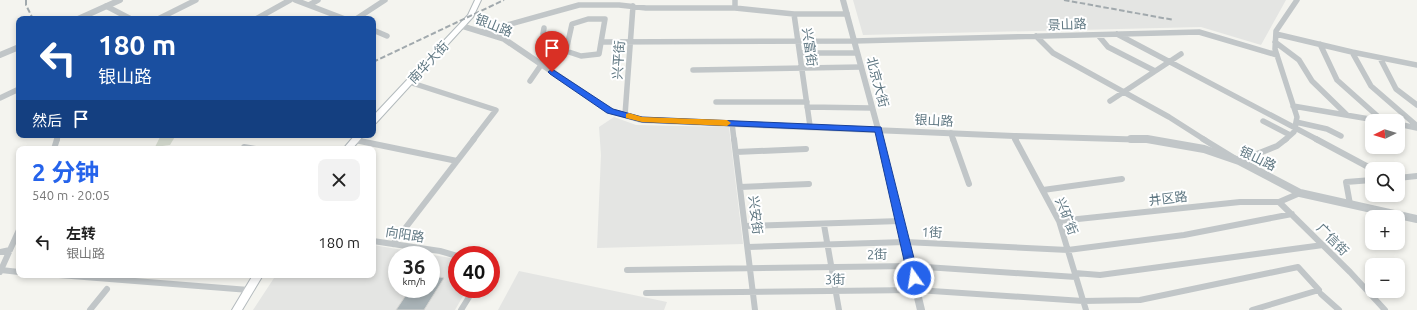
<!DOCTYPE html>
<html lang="zh">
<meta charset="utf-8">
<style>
body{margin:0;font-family:Ubuntu,"Noto Sans SC",sans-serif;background:#f2f2f2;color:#222;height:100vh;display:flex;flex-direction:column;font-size:15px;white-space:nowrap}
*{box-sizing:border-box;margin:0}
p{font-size:13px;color:#767676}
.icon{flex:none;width:22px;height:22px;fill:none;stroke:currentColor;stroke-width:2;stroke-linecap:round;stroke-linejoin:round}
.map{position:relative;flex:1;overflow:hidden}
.side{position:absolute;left:16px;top:146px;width:360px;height:132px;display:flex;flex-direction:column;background:#fff;border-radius:8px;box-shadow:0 2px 6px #0003}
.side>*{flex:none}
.banner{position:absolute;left:16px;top:16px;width:360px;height:122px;border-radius:8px;box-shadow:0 2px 6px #0003;background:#1a4fa0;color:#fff;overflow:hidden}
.needle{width:26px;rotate:265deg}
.controls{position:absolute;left:1365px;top:114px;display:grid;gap:8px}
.controls a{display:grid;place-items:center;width:40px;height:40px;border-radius:8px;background:#fff;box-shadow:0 2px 6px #0003;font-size:20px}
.speed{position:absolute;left:388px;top:246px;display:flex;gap:8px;font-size:20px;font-weight:700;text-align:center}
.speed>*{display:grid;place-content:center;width:52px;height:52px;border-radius:50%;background:#fff;box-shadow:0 2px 6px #0003;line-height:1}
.speed small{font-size:10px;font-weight:400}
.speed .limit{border:6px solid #d22;background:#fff;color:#111}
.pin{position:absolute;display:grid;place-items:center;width:34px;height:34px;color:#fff;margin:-41px -17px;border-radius:50% 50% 50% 0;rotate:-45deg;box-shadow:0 0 4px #0007}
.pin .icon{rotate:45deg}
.me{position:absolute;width:44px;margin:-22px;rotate:347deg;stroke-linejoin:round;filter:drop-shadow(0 0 3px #0008)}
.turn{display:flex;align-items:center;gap:14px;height:84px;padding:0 16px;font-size:18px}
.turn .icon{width:52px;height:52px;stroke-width:2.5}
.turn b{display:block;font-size:28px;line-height:34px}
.then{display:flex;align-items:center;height:38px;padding:0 16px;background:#0003;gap:8px;font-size:15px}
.round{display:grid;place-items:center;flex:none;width:42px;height:42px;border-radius:8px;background:#f2f2f2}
.summary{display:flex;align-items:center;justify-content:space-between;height:68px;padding:0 16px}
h1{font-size:24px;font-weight:700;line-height:30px;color:#2563eb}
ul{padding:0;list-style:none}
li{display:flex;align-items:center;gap:12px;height:56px;padding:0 16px}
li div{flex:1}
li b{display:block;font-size:15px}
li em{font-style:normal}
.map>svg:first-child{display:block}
</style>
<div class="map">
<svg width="1417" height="310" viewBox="0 0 1417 310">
<rect width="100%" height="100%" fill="#f4f4ef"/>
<path fill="#e4e5e3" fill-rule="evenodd" d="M853,0h433l-25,45 -60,-18 -338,8z
M614,117l22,8 93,2 14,117 -146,4 4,-93 -2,-28z
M373,245l84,14v30h10l-12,21h-202l23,-35h97zM397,255h34v34h-34z
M519,271l148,31 -3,8h-166z"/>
<path fill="#d6dcd0" d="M161,135h15l-6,10 -15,2z"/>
<path fill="#a9b3b7" stroke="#d5d5d2" d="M431,275l13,3 -20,32h-28l14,-21h21z"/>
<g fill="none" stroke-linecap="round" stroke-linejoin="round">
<defs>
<path id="secondary" d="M475,0h6l-8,17 -97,106 -3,1v-8l95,-101z
M355,135h9l-12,14h-9z
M253,275h10l-21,35h-10z"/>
</defs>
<use href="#secondary" stroke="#b3babd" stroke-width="2"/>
<path stroke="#c1c6c8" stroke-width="5.5" d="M295,0l50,19
M735,0v8l59,6 16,112
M309,5l9,-5
M106,6l25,13
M794,14h53
M158,19l38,-19
M256,19l34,-19
M356,19l29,-19
M588,19h17l-6,35 -18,2 -15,-5 6,-27z
M544,28l-1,6 23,17
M373,30l14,6
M482,32l97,-27h40l27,3h89
M1117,34l201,106
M1276,34l76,18 19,34 46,40
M1098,35l10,12 47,24
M1036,36l17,17 116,64 36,23
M601,42l253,-1 345,-9 78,23
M1275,42l24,18 13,21 35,34
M1320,44l17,36 46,41
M1352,52l65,13
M800,53h57
M1380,58l16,31 21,16
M693,70l168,-3
M530,81l11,-16 25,-14
M409,82l87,28 -23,30
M0,98l19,-9
M1110,101l71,-47
M716,102h91
M1293,106l88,15
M807,107l65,1
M625,115l8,-109
M1263,121l27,14
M1296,122l31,7 14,7
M732,123l2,17
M1398,124l19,4
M951,133l2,7
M1014,136l2,4
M57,140l1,-5
M1285,140l9,-8 3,-15 -22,-68 1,-18 21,-31"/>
<path stroke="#c1c6c8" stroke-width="6" d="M734,139l21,171
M953,139l16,45
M1015,139l44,82 27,89
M1203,139l36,22 38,-15 9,-7
M1316,139l56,30
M355,140l102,21
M244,147l12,2
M54,149l3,-10
M736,152l70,-3
M1398,178l19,-2
M740,187l69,-3
M1043,190l79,-11
M1300,193l-21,9 71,70 35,38
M1350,204l-4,-22 26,-2
M1059,221l181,-19h39
M824,225l15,85
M745,226l155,-5
M373,241l67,10 17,5
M393,244l81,-105
M748,247l157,-5 163,8 116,-15 108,-21
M0,252l10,-2
M1,270l18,2
M627,270l284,-4 165,11
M0,272l19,-42
M1075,273l25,2 223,-30
M59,275l190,15
M646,293l271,-3 166,11 57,-1 158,-33 21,23 -67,20
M1321,294l18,16
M90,310l17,-21
M461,310l13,-21"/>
<path stroke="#c1c6c8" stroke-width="6" d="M843,0l38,140
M78,19l42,-19
M462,26l42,13 106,72 32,9 372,16 137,4
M0,55l19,-8"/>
<path stroke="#c1c6c8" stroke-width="8" d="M880,139l41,171
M1131,139h16l57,10 35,12 61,32 117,26"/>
<use href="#secondary" fill="#fff" fill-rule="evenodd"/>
<path stroke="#a1a9ad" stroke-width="2" stroke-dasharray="5.5 2.5" stroke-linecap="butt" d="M26,0v5l7,14
M1064,0l110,20
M373,62l131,-62"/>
</g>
<path fill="#2563eb" stroke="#184099" d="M552,69l61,40 29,8 239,10 38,151 -2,3h-7l-2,-3 -33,-146 -233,-10 -35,-9 -57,-39 -2,-2z"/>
<path fill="#f59e0b" d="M629,113l13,4 85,3 4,3 -4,3 -85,-4 -16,-4v-4z"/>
<g text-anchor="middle" stroke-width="4" stroke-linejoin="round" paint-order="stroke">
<g font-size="13" fill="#607883" stroke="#fff">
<text transform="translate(1067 24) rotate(-2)" y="5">景山路</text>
<text transform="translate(494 25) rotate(22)" y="5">银山路</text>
<text transform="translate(810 47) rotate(82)" y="5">兴富街</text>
<text transform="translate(618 60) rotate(-86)" y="5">兴平街</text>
<text transform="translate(428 62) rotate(-47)" y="5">南华大街</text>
<text transform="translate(878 82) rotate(75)" y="5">北京大街</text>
<text transform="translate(934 120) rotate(3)" y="5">银山路</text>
<text transform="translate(1258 158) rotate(26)" y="5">银山路</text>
<text transform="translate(1168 198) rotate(-7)" y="5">井区路</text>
<text transform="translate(756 215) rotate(83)" y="5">兴安街</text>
<text transform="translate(1067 216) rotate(68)" y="5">兴矿街</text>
<text transform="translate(932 232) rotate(3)" y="5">1街</text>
<text transform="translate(405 234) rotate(9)" y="5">向阳路</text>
<text transform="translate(1333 239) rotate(45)" y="5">广信街</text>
<text transform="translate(877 254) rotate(-1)" y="5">2街</text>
<text transform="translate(835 279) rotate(-1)" y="5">3街</text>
</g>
</g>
</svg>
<div class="controls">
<a><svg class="needle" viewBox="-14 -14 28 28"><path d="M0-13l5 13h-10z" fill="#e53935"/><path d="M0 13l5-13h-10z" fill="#767676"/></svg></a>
<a><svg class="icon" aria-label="search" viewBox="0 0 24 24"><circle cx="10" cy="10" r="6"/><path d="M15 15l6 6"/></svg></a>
<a>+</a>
<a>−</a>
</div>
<div class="speed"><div>36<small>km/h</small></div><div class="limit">40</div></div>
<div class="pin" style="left:552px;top:72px;background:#d93025"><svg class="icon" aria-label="arrive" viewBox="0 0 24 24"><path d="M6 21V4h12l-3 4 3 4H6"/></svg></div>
<svg class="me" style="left:914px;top:278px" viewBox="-20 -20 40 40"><circle r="17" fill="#2563eb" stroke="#fff" stroke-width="3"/><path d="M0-11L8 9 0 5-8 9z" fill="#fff"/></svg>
<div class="banner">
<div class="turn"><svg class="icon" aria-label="left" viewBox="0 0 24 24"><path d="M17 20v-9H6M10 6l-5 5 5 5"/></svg><div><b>180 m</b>银山路</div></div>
<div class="then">然后<svg class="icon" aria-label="arrive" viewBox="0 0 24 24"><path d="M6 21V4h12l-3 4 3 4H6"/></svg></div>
</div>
<section class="side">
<div class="summary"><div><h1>2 分钟</h1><p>540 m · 20:05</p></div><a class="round"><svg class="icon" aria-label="close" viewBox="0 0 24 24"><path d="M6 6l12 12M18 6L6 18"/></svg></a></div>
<ul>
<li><svg class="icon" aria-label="left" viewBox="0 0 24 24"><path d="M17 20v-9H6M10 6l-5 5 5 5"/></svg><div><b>左转</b><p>银山路</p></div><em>180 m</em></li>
</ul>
</section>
</div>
